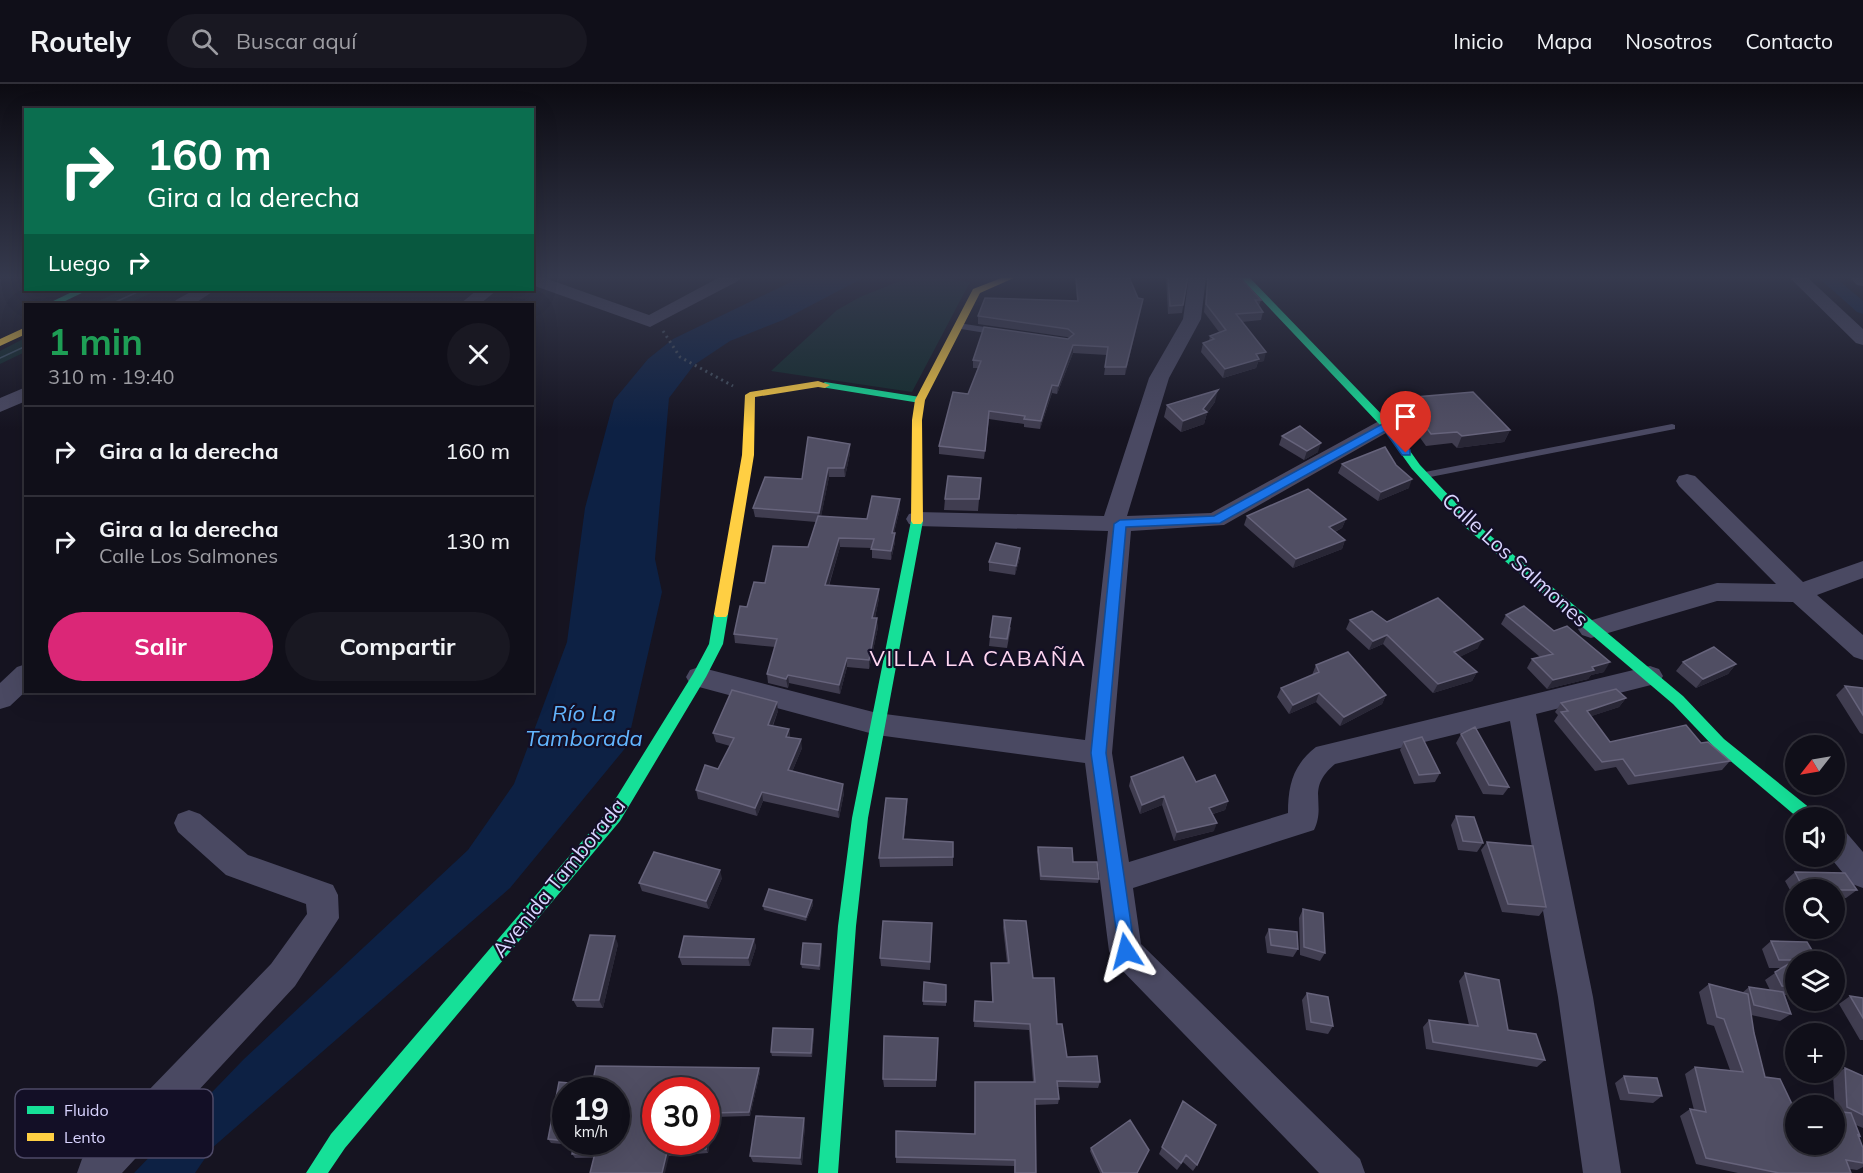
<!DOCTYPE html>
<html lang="es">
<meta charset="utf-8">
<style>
body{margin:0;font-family:Mulish,sans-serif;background:#191822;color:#f1f3f6;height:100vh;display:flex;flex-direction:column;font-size:22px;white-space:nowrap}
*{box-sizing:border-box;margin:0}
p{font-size:20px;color:#9c9ca2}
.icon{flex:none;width:33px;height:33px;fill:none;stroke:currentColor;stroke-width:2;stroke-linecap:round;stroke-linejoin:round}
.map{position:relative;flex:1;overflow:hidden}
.details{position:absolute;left:24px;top:219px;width:510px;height:390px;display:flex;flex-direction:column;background:#100f19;border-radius:0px;box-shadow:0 6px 24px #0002,0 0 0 2px #302f38}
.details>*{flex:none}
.guide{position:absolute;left:24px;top:24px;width:510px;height:183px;border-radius:0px;box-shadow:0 6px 24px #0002,0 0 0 2px #302f38;background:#0b6e4f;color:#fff;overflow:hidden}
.needle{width:39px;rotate:239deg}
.buttons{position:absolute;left:1785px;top:651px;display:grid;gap:12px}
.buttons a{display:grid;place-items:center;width:60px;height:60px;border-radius:50%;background:#100f19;box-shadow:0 6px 24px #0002,0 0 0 2px #302f38;font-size:30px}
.speed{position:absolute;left:552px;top:993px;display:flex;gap:12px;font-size:30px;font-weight:700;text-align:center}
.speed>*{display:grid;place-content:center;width:78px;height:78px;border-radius:50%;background:#100f19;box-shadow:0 6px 24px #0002,0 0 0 2px #302f38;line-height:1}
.speed small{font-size:15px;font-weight:400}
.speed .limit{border:9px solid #d22;background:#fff;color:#111}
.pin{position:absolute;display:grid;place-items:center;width:51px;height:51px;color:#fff;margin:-62px -26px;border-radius:50% 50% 50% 0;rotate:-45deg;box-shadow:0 0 6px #0007}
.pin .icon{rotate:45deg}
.me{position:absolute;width:66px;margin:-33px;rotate:351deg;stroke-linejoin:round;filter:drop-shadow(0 0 4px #0008)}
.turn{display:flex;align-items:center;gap:21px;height:126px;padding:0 24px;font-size:27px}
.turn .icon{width:78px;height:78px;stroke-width:2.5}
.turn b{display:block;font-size:42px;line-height:51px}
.then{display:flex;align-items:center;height:57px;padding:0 24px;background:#0003;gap:12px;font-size:22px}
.round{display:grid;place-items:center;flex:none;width:63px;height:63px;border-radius:32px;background:#191822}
.overview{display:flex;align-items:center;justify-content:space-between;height:102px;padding:0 24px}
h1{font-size:36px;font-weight:700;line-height:45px;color:#1e9e55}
.action{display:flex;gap:12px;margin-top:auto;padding:12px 24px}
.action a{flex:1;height:69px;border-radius:36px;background:#db2777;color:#fff;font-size:24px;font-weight:700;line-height:69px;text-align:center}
.action a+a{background:#191822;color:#f1f3f6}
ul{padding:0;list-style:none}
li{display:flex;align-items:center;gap:18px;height:90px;padding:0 24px;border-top:2px solid #302f38}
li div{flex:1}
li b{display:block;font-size:22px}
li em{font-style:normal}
header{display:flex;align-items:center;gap:36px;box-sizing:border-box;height:84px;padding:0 30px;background:#100f19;border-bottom:2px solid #302f38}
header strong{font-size:28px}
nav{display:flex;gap:33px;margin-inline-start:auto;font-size:21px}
.search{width:420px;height:54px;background:#191822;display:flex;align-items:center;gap:15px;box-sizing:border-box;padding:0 21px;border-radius:33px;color:#9c9ca2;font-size:22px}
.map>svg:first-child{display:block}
</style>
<header>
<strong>Routely</strong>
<div class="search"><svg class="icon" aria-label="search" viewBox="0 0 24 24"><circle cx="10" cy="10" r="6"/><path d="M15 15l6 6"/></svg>Buscar aquí</div>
<nav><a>Inicio</a><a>Mapa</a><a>Nosotros</a><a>Contacto</a></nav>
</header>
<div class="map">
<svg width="1863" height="1089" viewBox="0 0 1863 1089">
<rect width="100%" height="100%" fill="#161421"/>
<path fill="#132c2d" d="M910,193h29l31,5 -58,110 -141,-21 66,-61 23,-13z
M122,206h36l-31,14h-35z
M25,254v14l-25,12v-13z"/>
<path fill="#0d2144" d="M801,193h64l-82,43 -53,21 -36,24 -25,33 -14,161 7,33 -35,154 -117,142 -298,260 -17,25h-61l110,-114 224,-209 46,-66 53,-142 18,-134 29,-108 34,-41 25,-20z"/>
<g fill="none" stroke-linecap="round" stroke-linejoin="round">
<path fill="#0d2144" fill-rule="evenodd" d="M1818,193h17l28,24v13l-6,-2z"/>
<path stroke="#44505f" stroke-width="3" stroke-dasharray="2 4" stroke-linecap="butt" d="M663,247l17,26 53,29"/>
<path fill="#4a4962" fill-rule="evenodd" d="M958,239l40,6 4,3 -4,3 -43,-7v-4z
M1672,340l3,1v4l-250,49 -5,-3 5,-3z"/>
<path fill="#4a4962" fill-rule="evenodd" d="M532,193h10l107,38 71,-38h21l-3,4 -88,46 -118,-42z
M1189,193h17l-5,42 -32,59 -42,138 84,-3 168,-92 7,-2 7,2 3,4 -3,4 -169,96 -93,6 -19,222 17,109 159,-49c0,-28 5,-48 28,-66l334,-81 9,3 4,7 -4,7 -123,31 57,283 28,176h-38l-25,-176 -48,-276 -175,43c-30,25 -8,39 -21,66l-181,58 8,56 219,215 5,14h-46l-205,-211 -5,-11 -24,-188 -208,-28 -178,-48 -9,-3 -4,-7 4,-7 9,-3 178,46 208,27 23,-209 -191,-5 -8,-2 -3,-5 3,-5 8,-2 187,4 45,-138 34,-59z
M1789,193h18l56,52v16l-7,-2z
M1849,193h14v9l-6,-1z
M194,206h21l-21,14h-21l3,-4z
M477,206h20l-17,14h-20z
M26,303v14l-26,11v-14z
M1687,390l8,2 108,106 60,-21v17l-46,17 46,40v25l-9,-3 -61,-55 -76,-1 -126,37 -9,-3 -4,-6 4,-6 135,-40 59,1 -97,-98 -3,-5 3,-5z
M26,580v27l-16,15 -10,3v-26l17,-16z
M189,726l11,4 48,41 85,30 5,10 1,23 -44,68 -173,187h-45l5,-14 189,-195 36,-50 -1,-10 -80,-29 -48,-43 -4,-9 4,-9z
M1834,743l11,4 18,21v36l-11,-4 -23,-28h5z"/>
<path fill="#16e098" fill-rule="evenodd" d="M1240,193h9l141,146 30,42 53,56 210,175 41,43 92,74 2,5h-20l-84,-71 -41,-43 -208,-177 -53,-58 -30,-42z
M76,206h12l-29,14h-12z
M825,298l95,15 5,3 -5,3 -99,-16 -1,-2z
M917,433l6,4 -55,297 -12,108 -18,247h-20l20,-247 14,-108 59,-297z
M721,525l7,5 -5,30 -17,33 -86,144 -275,327 -17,25h-22l25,-39 277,-323 85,-137 16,-30 5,-30z"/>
<path fill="#ffcf43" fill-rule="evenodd" d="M1004,193h12l-36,16 -55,107 -3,20 1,101 -2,3h-8l-2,-3 1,-101 3,-20 58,-111z
M26,243v7l-26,12v-7z
M818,297l12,4 -5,3 -7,-1 -63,10 -1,58 -26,159 -2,3h-10l-2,-3 28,-159 3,-60 5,-3z"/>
<path stroke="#43596b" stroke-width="1.5" d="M111,220l31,-14
M0,274l26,-12"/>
</g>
<path fill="#403d50" d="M1075,193h54l9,21 5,1 -18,76h-21l3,-20 -34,-2 -16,41 -5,-1 -12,36 -16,-2v-3l-35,-5 -5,40 -45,-5v-8l29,-52 10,-26h-5v-8l95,-21 1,-1 -2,-1 -89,-13v-8l99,-15z
M1166,193h22l-6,36 -14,1z
M1208,193h31l22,23 -2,6 4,6 -2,8 -19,2 22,39 -6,1 -2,6 -33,10 -22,-26 2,-9 6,-2 1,-5 9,-4 -15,-20z
M1404,314l106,32 -6,12 -47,6 -5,-5 -26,3 -26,-36z
M1215,318l-8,11 -3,11 -23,8 -17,-15 3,-12z
M1282,352l36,16 -14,8 -25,-15z
M850,360v9l-5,24h-16l-8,39 46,3 33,-20v9l-6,25 1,9 -4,18 -19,-2v-10l-32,-1 -11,39 50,3v9l-4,20 3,9 -9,42 -22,-2 -7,27 -51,-11 -1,5 -20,-5 -1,-9 8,-27 -40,-4 -1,-9 13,-27 18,-24 43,-36 8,-25 -61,-5 -2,-9 49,-29z
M1342,380l67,24 -31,13 -40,-28z
M981,394l-3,33 -34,-1 1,-11z
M1247,432l99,3 -4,9 -7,4 10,8 -3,9 -49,19 -49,-43z
M1020,464v9l-5,18 -26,-4v-9z
M1506,531l98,57 -13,3 -3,4 -41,10 -20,-21 5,-9 8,-2 -39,-33z
M1350,536l37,2 91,26 -19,9 18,15 -5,9 -39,12 -50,-49 -14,6 -23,-21z
M1011,543l-4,21 -18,-2 1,-9z
M1683,578l53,2 -8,10 -32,14 -20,-17z
M1316,581l70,30 -4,9 -42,22 -24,-24 -27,12 -12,-17 4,-9 31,-13z
M1845,602l18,2v46l-3,-1 -24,-38z
M1626,614l-7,9 -28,9 19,26 91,1 29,18 -8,9 -94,15 -12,-18 -21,4 -41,-50 4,-6 -3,-3 6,-9z
M778,627l-5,15 16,3 1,8 12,11 -10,24 52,21 -5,25 -76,-17 -6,15 -59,-17 -2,-9 22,-21 12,-23 -14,-4 -3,-9z
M1461,650l48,53 -6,8 -20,-1 -27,-51z
M1404,658l36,31 -5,9 -21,2 -14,-34z
M1131,693l97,24 -3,9 -12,4 1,17 -40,10 -12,-36 -22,9 -11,-28z
M907,723l-3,32 49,3v24l-73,1 -1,-9z
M1456,732l27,27 -6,9 -19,-2 -7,-25z
M1487,758l59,65 -7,9 -37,-4 -21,-62z
M1038,763l35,15 26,17 -1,4 -58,-3 -3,-29z
M1795,788l62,18 -11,8 -12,1v-9h-38l-1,9 -10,-18z
M722,794l-13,31 -67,-18 -3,-8z
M812,816l1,5 -7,16 -42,-11 -1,-4z
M1303,825l22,44 -5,8 -20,-6 -1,-37z
M1004,836l53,104 10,33 33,25 -2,6 -40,-1 1,12 -1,5 -23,1 1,68h-22v-7l-118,-3v-6l78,-23 1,-46 58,-6 -4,-52 -55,-3 1,-26 17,1 -1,-39h16l-4,-36z
M932,839l-2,47 -49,-4 -1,-8z
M1269,845l29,20 -5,8 -26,-4 -2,-16z
M754,855l2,8 -6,19 -68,-1 -3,-8z
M1771,857l47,19 -2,2h-20v33h-11l6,19 -11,7 -29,-6 3,18 11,44 27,27 43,7 -2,-36 12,-7 18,8v52l-7,-3 4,11 -2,1 5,11v19l-6,3 -7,-1 1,4h-113l-42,-9 -16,-48 10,-7 4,1 -9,-36 10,-7 35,3 -16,-44 -7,-2 -8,-32 10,-8 33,9 7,-6 21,3 -5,-10 17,-12h-13l-7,-19z
M618,860l-15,64 -26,-1 -4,-7z
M822,864l-2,22 -18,-2 -1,-4z
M1465,889l43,57 37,30 -8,7 -111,-18 -3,-22 6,-7 40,5 -10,-44z
M924,898l22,3v21l-23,-1z
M1307,909l26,33 -5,8 -22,-4 -4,-30z
M1850,912l13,2v42h-3l-21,-36z
M814,948l-2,25 -40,-1 -1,-4z
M938,954l-2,49h-52l-1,-8z
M760,988l-10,44 -36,1 -6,36 -39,3 -94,2 -3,-4 1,-9 -22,-2 -3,-4 44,-54z
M1624,992l38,20 -9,7 -33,-3 -5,-17z
M1183,1017l14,64 -4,6 -10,-9 -6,8 -18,-16z
M805,1040l-3,41 -49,-3 -3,-6z
M1091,1064l47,25h-38l-10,-22z"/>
<path fill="#282635" d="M1143,215l-1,7 -17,69 1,-8z
M1073,261v8l-16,41 1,-8z
M1266,268l-2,9 -6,1 -2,6 -33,10 2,-9 31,-15z
M1052,301v8l-12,36 1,-8z
M1218,306l-3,12 -8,11 -3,11 -23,8 2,-11 20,-12z
M1510,346l-6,12 -47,6 5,-12z
M1321,359l-3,9 -14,8 3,-9z
M850,360v9l-5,24 -1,-9z
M828,384l1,9 -9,45 -1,-9z
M1412,395l-3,9 -31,13 3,-9z
M900,415v9l-8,34v-9z
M1346,435l-4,9 -16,8 3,-9z
M895,449v9l-4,18v-9z
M839,454l1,9 -14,47 -1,-9z
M1345,456l-3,9 -49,19 3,-9z
M1020,464v9l-5,18 1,-9z
M879,505v9l-6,29 -1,-9z
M877,534l1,9 -9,42v-9z
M1387,551l-4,9 -14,6 4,-9z
M1483,555l-5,9 -28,14 4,-10z
M847,574v9l-7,27 -1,-9z
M1610,578l-6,10 -13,3 -3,4 -41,10 6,-9z
M1736,580l-8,10 -32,14 7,-9z
M1477,588l-5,9 -39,12 5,-9z
M788,591l1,8 -1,5 -2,-9z
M1319,609l-3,9 -27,12 4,-9z
M1386,611l-4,9 -42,22 4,-9z
M1626,614l-7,9 -39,13 7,-9z
M777,618l1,9 -9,23 -1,-9z
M789,645l1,9 -4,-1z
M801,655l1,9 -13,31 -1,-9z
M843,700l1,9 -5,25 -1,-8z
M762,708l1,9 -6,15 -2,-8z
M1164,712l-2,9 -22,9 2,-9z
M907,715v8l-4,41v-9z
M1228,717l-3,9 -19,6 3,-8z
M1217,739l-3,8 -40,10 3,-9z
M720,786l2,8 -13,31 -3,-8z
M812,816l1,5 -7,16v-4z
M615,852l3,8 -15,64 -4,-8z
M754,855l2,8 -6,19 -2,-8z
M821,860l1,4 -2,22 -1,-4z
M813,945l1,3 -2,25 -1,-4z
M759,984l1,4 -10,44 -1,-4z
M712,1029l2,4 -6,36 -2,-4z
M804,1034l1,6 -3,41 -2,-7z
M667,1068l2,4 -4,17h-3z"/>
<path fill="#504e63" stroke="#66637b" stroke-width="1.5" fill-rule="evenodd" d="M1076,193h53l9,21 5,1 -17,68h-21l3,-20 -35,-2 -15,41 -6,-1 -11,36 -17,-2 1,-3 -36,-5 -4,40 -46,-5 14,-54 15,2 13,-33 -8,-1 11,-33 84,12 6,-5 -6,-5 -90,-13 7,-18 93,3z
M1168,193h20l-5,28 -13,1z
M1208,193h31l22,23h-6l8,12 -27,2 30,38 -10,2 3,5 -34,10 -22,-26 11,-4 -4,-3 16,-6 -20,-26z
M1218,306l-15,19 4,3 -24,9 -16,-16z
M1473,308l37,38 -48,6 -5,-4 -26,2 -27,-36z
M1300,342l21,17 -14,8 -25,-15z
M808,353l42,7 -6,24h-16l-9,45 -66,-5 12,-31 37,2z
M1385,363l11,18 16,14 -31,13 -39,-28z
M948,392l33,2 -2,21h-34z
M1308,405l38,30 -17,8 16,13 -49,19 -49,-43z
M872,412l28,3 -8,34h3l-4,18 -20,-2 3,-10 -35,-1 -14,47 54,4 -7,29h5l-8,42 -22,-2 -8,27 -51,-10 -2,4 -19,-5 10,-35 -43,-5 6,-28 7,1 7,-25 11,1 8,-37 35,1 10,-31 49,3z
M996,459l24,5 -4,18 -27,-4z
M1438,514l45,41 -29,13 23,20 -39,12 -51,-49 -14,6 -23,-21 22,-9 15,11z
M1524,522l30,25 13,-5 43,36 -18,5 2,3 -41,10 -21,-21 21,-5 -47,-39z
M993,532l18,2 -4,21 -17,-2z
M1714,563l22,17 -33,15 -20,-17z
M1348,568l38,43 -42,22 -25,-24 -26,12 -12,-17 38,-16 -3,-7z
M1845,602l18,2v27z
M1616,605l10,9 -39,13 23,31 76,-17 15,18 7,-1 22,19 -95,15 -12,-17 -21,3 -41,-50 7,-1 -7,-8z
M732,606l45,12 -9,23 21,4 -3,8 15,2 -13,31 55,14 -5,26 -76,-18 -7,16 -59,-18 9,-25 13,4 16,-31 -21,-5z
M1475,643l34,60 -20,-2 -28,-51z
M1422,653l18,36 -21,2 -15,-33z
M1183,673l13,25 19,-7 13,26 -19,7 8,15 -40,9 -13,-36 -22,9 -11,-28z
M886,714l21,1 -4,40 50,3v15l-74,1z
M1456,732l18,1 9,26 -20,-2z
M1487,758l46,4 13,61 -38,-3z
M1038,763l34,1 1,14h24l2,17 -58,-3z
M654,768l66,18 -14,31 -67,-18z
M1795,788l50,1 12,17h-53z
M769,805l43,11 -6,17 -43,-11z
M1303,825l20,4 2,40 -21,-6z
M1004,836l22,1 7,57h21l3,46h5l5,33 30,-1 3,26 -43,-1 2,18h-24l1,74h-21v-13l-119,-3v-26l79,3v-52h60l-5,-58 -56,-3 1,-20 18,1 -2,-39h18z
M883,837l49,2 -2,39 -50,-4z
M1269,845l28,3 1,17 -27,-4z
M590,851l25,1 -16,64h-26z
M684,852l70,3 -6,19 -69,-1z
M1771,857l36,1 11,18h-39z
M803,859l18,1 -2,22 -18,-2z
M1792,878l4,6v19l-14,-1 -7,-14z
M1465,889l34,7 9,50 28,4 9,26 -112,-18 -4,-22 49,6z
M924,898l22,3v17l-23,-1z
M1709,900l39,10 6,39 11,44 15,2 12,25 9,2h-5v38h38v-33l17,2 9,23 -2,-1 5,13v15l-17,-3 5,13h-72l-73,-15 -16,-49 16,3 -11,-45 48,5 -19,-53 -7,-2z
M1749,903l34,5 8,22 -37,-9z
M1307,909l21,4 5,29 -22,-4z
M1850,912l13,2v20z
M773,944l40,1 -2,24 -40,-1z
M884,952l54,2 -2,42 -53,-1z
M596,982l163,2 -10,44 -37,1 -6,36 -39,3 -5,21h-72l5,-20 -23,1 2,-12h-4h46v-52h-50v51l-18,-2 11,-57 33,3zM656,1006h50v52h-50z
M1845,984l18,8v39l-16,-8z
M1624,992l33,2 5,18 -33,-3z
M1183,1017l33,24 -19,40 -11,-10 -5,8 -19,-16z
M756,1032l48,2 -4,40 -50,-2z
M1130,1036l19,30 -12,23h-34l-12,-25z"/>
<linearGradient id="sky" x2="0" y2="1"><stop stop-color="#0c0b12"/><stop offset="0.56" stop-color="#363a4e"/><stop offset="1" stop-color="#363a4e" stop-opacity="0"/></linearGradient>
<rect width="1863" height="345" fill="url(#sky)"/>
<path fill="#1a73e8" stroke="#114b97" stroke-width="1.5" d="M1386,338l4,1 20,27v5h-8l-17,-24 -165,92 -94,4 -20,226 29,198 -3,6 -6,3 -6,-3 -29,-204 23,-229 6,-4 94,-4z"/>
<g text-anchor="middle" stroke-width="4.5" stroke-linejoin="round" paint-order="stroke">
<g font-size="21" fill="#d9d4ff" stroke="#130f26">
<text transform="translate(1515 476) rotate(42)" y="7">Calle Los Salmones</text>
<text transform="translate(559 794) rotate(-51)" y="7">Avenida Tamborada</text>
</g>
<g font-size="22" letter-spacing="1.5" fill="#ffd6f0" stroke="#130f26">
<text x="978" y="582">VILLA LA CABAÑA</text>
</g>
<g font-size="22" font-style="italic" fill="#62b6ff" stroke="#130f26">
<text x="584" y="637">Río La<tspan x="584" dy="25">Tamborada</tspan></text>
</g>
</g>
<rect x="15" y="1005" width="198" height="69" rx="9" fill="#130f26" stroke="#4e4a67" stroke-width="1.5"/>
<rect x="27" y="1022" width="27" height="8" fill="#16e098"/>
<rect x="27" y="1049" width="27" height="8" fill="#ffcf43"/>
<g font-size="16" fill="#d9d4ff">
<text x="64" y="1032">Fluido</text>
<text x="64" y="1059">Lento</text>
</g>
</svg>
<div class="buttons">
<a><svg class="needle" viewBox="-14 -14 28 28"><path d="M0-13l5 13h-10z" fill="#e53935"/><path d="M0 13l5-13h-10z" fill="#9c9ca2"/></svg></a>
<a><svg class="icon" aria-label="sound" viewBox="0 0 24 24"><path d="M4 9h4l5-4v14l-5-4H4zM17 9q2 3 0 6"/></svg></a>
<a><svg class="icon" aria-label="search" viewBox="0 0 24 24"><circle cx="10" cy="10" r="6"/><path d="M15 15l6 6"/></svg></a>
<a><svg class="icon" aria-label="layers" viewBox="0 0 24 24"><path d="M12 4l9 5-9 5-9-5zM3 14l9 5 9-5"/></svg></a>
<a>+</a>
<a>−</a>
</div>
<div class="speed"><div>19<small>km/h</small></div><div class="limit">30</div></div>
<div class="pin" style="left:1406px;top:369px;background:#d93025"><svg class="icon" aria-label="arrive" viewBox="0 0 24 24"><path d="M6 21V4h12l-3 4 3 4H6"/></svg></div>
<svg class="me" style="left:1126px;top:867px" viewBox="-20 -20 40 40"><path d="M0-17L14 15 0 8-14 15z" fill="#1a73e8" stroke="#fff" stroke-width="4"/></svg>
<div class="guide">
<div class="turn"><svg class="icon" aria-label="right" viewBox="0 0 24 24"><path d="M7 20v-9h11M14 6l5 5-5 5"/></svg><div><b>160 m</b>Gira a la derecha</div></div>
<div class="then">Luego<svg class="icon" aria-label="right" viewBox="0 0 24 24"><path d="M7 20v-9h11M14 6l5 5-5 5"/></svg></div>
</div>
<section class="details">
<div class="overview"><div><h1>1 min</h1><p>310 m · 19:40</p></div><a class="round"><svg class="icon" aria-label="close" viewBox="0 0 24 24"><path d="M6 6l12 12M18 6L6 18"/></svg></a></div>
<ul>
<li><svg class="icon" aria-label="right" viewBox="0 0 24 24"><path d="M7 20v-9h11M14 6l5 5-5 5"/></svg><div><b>Gira a la derecha</b></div><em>160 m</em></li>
<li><svg class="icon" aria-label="right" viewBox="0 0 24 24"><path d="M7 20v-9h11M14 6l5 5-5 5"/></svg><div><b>Gira a la derecha</b><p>Calle Los Salmones</p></div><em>130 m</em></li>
</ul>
<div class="action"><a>Salir</a><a>Compartir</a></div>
</section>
</div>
